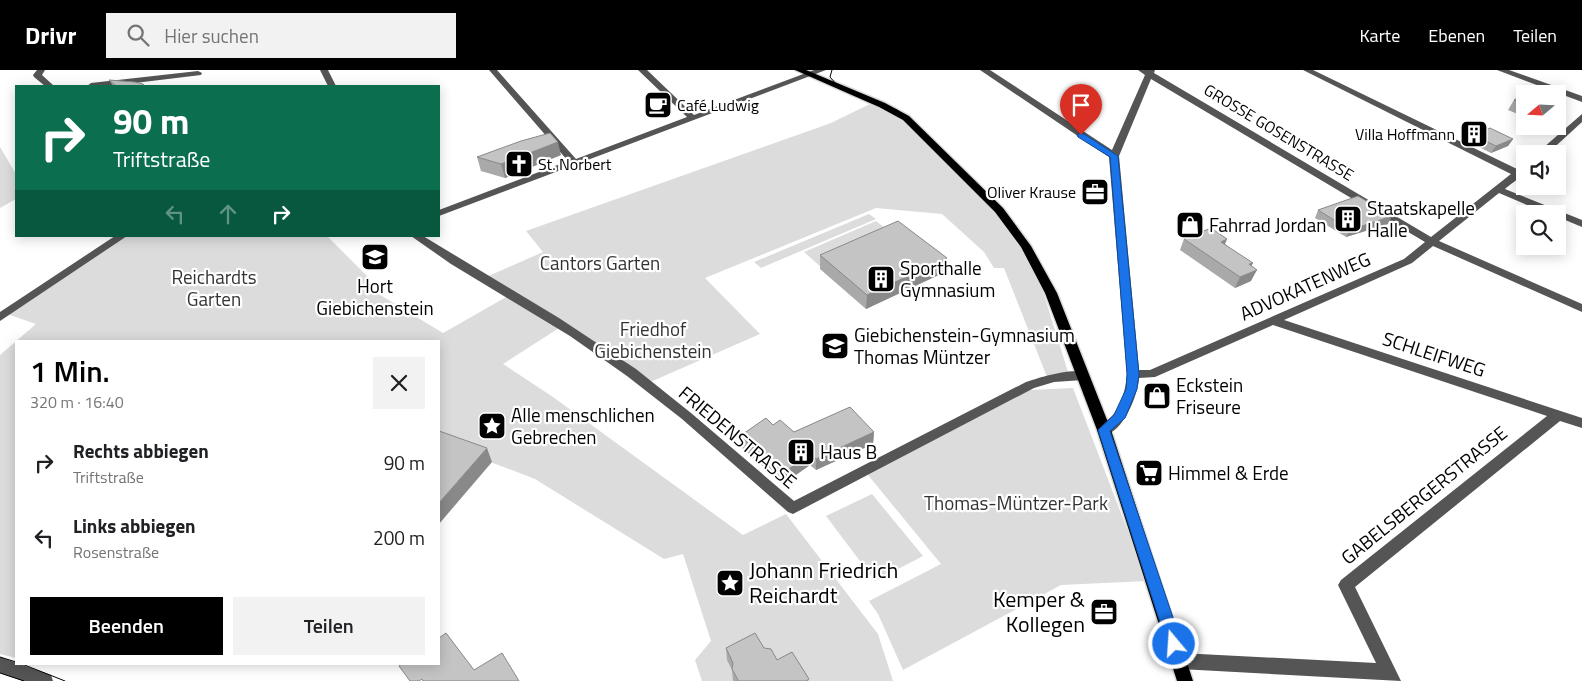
<!DOCTYPE html>
<html lang="de">
<meta charset="utf-8">
<style>
body{margin:0;font-family:"Titillium Web",sans-serif;background:#f2f2f2;color:#202124;height:100vh;display:flex;flex-direction:column;font-size:19px;white-space:nowrap}
*{box-sizing:border-box;margin:0}
p{font-size:16px;color:#757577}
.icon{flex:none;width:28px;height:28px;fill:none;stroke:currentColor;stroke-width:2;stroke-linecap:round;stroke-linejoin:round}
.map{position:relative;flex:1;overflow:hidden}
.details{position:absolute;left:15px;top:270px;width:425px;height:325px;display:flex;flex-direction:column;background:#fff;border-radius:0px;box-shadow:0 2px 12px #0003}
.details>*{flex:none}
.banner{position:absolute;left:15px;top:15px;width:425px;height:152px;border-radius:0px;box-shadow:0 2px 12px #0003;background:#0b6e4f;color:#fff;overflow:hidden}
.needle{width:32px;rotate:251deg}
.tools{position:absolute;left:1516px;top:15px;display:grid;gap:10px}
.tools a{display:grid;place-items:center;width:50px;height:50px;border-radius:0px;background:#fff;box-shadow:0 2px 12px #0003;font-size:25px}
.pin{position:absolute;display:grid;place-items:center;width:42px;height:42px;color:#fff;margin:-51px -21px;border-radius:50% 50% 50% 0;rotate:-45deg;box-shadow:0 0 5px #0007}
.pin .icon{rotate:45deg}
.me{position:absolute;width:55px;margin:-28px;rotate:342deg;stroke-linejoin:round;filter:drop-shadow(0 0 4px #0008)}
.turn{display:flex;align-items:center;gap:18px;height:105px;padding:0 15px;font-size:22px}
.turn .icon{width:65px;height:65px;stroke-width:2.5}
.turn b{display:block;font-size:35px;line-height:42px}
.lanes{display:flex;align-items:center;height:48px;padding:0 15px;background:#0003;justify-content:center;gap:25px;direction:ltr}
.lanes .off{opacity:.35}
.round{display:grid;place-items:center;flex:none;width:52px;height:52px;border-radius:0px;background:#f2f2f2}
.head{display:flex;align-items:center;justify-content:space-between;height:85px;padding:0 15px}
h1{font-size:30px;font-weight:600;line-height:38px;color:#000}
.primary-button{display:flex;gap:10px;margin-top:auto;padding:10px 15px}
.primary-button a{flex:1;height:58px;border-radius:0px;background:#000;color:#fff;font-size:20px;font-weight:600;line-height:58px;text-align:center}
.primary-button a+a{background:#f2f2f2;color:#202124}
ul{padding:0;list-style:none}
li{display:flex;align-items:center;gap:15px;height:75px;padding:0 15px}
li div{flex:1}
li b{display:block;font-size:19px}
li em{font-style:normal}
header{display:flex;align-items:center;gap:30px;box-sizing:border-box;height:70px;padding:0 25px;background:#000;color:#fff}
header strong{font-size:24px}
nav{display:flex;gap:28px;margin-inline-start:auto;font-size:18px}
.search{width:350px;height:45px;background:#f2f2f2;display:flex;align-items:center;gap:12px;box-sizing:border-box;padding:0 18px;border-radius:0px;color:#757577;font-size:19px}
.map>svg:first-child{display:block}
</style>
<header>
<strong>Drivr</strong>
<div class="search"><svg class="icon" aria-label="search" viewBox="0 0 24 24"><circle cx="10" cy="10" r="6"/><path d="M15 15l6 6"/></svg>Hier suchen</div>
<nav><a>Karte</a><a>Ebenen</a><a>Teilen</a></nav>
</header>
<div class="map">
<svg width="1582" height="611" viewBox="0 0 1582 611">
<rect width="100%" height="100%" fill="#fff"/>
<path fill="#dcdcdc" d="M874,32l29,17 92,91 20,25 21,34 33,106 -22,2 -43,-109h-10l-10,-16 -42,-38 -66,-6 -171,70 55,56 -112,49 -164,-105 59,-26 -17,-21 305,-108z
M0,77l16,27v25l-16,9z
M869,144l7,5 -115,49 -7,-6z
M876,151l19,15 -73,32 -18,-16z
M118,166h209l39,39 11,18 66,40 65,-37 51,32 -56,36 50,33 190,138 43,-21 92,120 15,47h-191l-7,-21 16,-19 -28,-87 -19,5 -129,-80 -91,-35 -5,1v-104h-423v317l-16,-4v-299l36,-31 -32,-11z
M1073,318l74,193 -86,4 -158,85 -25,-56 -9,-13 72,-37 -73,-89 161,-85z
M872,424l51,62 -48,25 -49,-65z"/>
<g fill="none" stroke-linecap="round" stroke-linejoin="round">
<defs>
<path id="major" d="M795,0h11l79,33 24,13 94,92 28,38 26,47 54,137 82,251h-16l-80,-251 -52,-137 -24,-46 -26,-35 -92,-92 -24,-13z"/>
</defs>
<use href="#major" stroke="#dbdbdb" stroke-width="3"/>
<path fill="#555" fill-rule="evenodd" d="M37,0h8l-3,5 12,11h-9l-11,-9 -1,-2z
M320,0h8l8,16h-8z
M489,0h8l79,89 111,-42 -49,-47h9l47,45 120,-45h12l-387,146v-6l129,-49z
M980,0h10l122,80 33,-75 -7,-5h17l-1,3 277,164 80,-63 -208,-104h10l204,99 8,-4c0,12 -11,16 -20,24l77,31v7l-24,-10v-3h-10l-49,-21 -60,48 143,63v8l-149,-66 -21,17 -128,57 298,98v10l-22,-7 -205,166 46,94 -221,-12 -6,-3 -2,-5 2,-5 6,-3 196,10 -38,-78 3,-5 206,-164 -274,-91 -118,52 -16,1c-1,17 -18,62 -40,56l-2,-4c4,-6 10,-9 15,-14 10,-10 14,-29 15,-42l-18,-217zM1151,9l274,163 -21,17 -254,111h-11l-20,-214z
M1497,0h12l73,26v6z
M198,1l4,2 -1,2 -91,11h-23l4,-3z
M1582,44v8l-35,32h-11z
M115,166h12l-127,85v-9z
M411,166h12l136,82 77,51 55,44 103,88 232,-119c12,-4 55,-18 63,-6l-6,4 -29,2 -20,6 -241,126 -5,-2 -106,-93 -55,-43 -57,-40 -119,-72z
M0,587l51,18 2,6h-30l-23,-8z"/>
<use href="#major" fill="#000" fill-rule="evenodd"/>
<path stroke="#000" stroke-width="1" d="M832,0l-2,7 7,8 60,25 23,18 81,81 14,17 27,42 13,24 53,138 83,251
M1131,450l48,161
M0,587l16,5
M22,594l43,17
M0,603l24,8"/>
</g>
<path fill="#a9a9a9" d="M109,10l36,6h-32z
M1537,15l29,10 -6,8 2,1 -4,7v-17h-33v23l-17,-7 6,-10z
M1473,65l40,4 -5,7 -17,7 -22,-11z
M561,85l-56,23 -24,-7 -4,-14z
M1318,140l70,14 -42,13 -31,-19z
M1184,169h43l-2,5 26,22v15l-16,7 -55,-38z
M820,185l127,3 -2,14 -79,37 -46,-40z
M773,355l21,7h80l-1,12 -57,26 -6,-5 -27,19 -42,-37 -1,-11z
M726,578h38l13,12 32,21h-76l-1,-11 -5,-10z"/>
<path fill="#898989" d="M1566,25l-7,10 -1,1v-5z
M1513,69l-5,7 -17,7 5,-7z
M558,72l3,13 -56,23 -4,-14z
M1392,146l-4,8 -42,13 4,-7z
M1227,169l-5,11 -1,-8z
M947,188l-2,14 -79,37 1,-14z
M1253,193l-5,10 9,-3 -6,11 -16,7 5,-11 9,-13z
M874,362l-1,12 -57,26v-11z
M487,378l5,14 -53,62v-21z
M810,384v11l-27,19v-11z"/>
<path fill="#c4c4c4" stroke="#898989" d="M109,10l26,2 8,2 2,2h-29z
M1537,15l29,10 -8,6v-7h-33v10l-11,-4z
M1558,32l4,2 -4,4z
M1490,58l23,11 -17,7 -23,-11z
M550,63l8,9 -57,22 -24,-7 44,-16z
M1358,126l34,20 -42,14 -32,-20z
M898,151l49,37 -80,37 -47,-40z
M1211,158l16,11 -6,3 32,21 -4,1 8,6 -17,7 -56,-38z
M850,337l24,25 -58,27 -6,-5 -27,19 -43,-37 26,-18 7,7 7,-5 14,12z
M439,361l48,17 -48,55z
M446,563l28,37 28,-17 17,28h-96l-1,-2 -3,2h-9l-11,-15 3,-2h37v-26z
M755,563l9,15 7,1 6,11 15,-8 17,27 -3,2h-69l1,-1 -6,-11 1,-6 -7,-15z"/>
<path fill="#1a73e8" stroke="#114b97" d="M1081,62l37,24 21,218 -2,15 -12,29 -15,13 72,213 -3,5 -5,2 -5,-2 -2,-5 -69,-214 16,-15 12,-26 1,-15 -17,-217 -32,-20 -1,-2z"/>
<defs>
<symbol id="cafe-square" viewBox="-11 -11 22 22"><rect x="-9" y="-9" width="18" height="18" rx="4" fill="#000" stroke="#fff"/><path d="M-5.5-4.5H6V0H3Q3 3.5 0 3.5H-2.5Q-5.5 3.5-5.5 0ZM3-3.2v2h1.7v-2ZM-6 4.5H4V6H-6Z" fill="#fff"/></symbol>
<symbol id="building-square" viewBox="-11 -11 22 22"><rect x="-9" y="-9" width="18" height="18" rx="4" fill="#000" stroke="#fff"/><path d="M-4-6H4V6H1V3H-1V6H-4ZM-2.5-4.3h1.7v1.8h-1.7ZM.8-4.3h1.7v1.8H.8ZM-2.5-1h1.7V.8h-1.7ZM.8-1h1.7V.8H.8Z" fill="#fff"/></symbol>
<symbol id="church-square" viewBox="-11 -11 22 22"><rect x="-9" y="-9" width="18" height="18" rx="4" fill="#000" stroke="#fff"/><path d="M-1.2-6h2.4v3.5h3.3v2.4h-3.3V6h-2.4V-.1h-3.3v-2.4h3.3Z" fill="#fff"/></symbol>
<symbol id="office-square" viewBox="-11 -11 22 22"><rect x="-9" y="-9" width="18" height="18" rx="4" fill="#000" stroke="#fff"/><path d="M-6-3h4V-5.5h4V-3h4V5H-6ZM-1-4.5V-3h2v-1.5ZM-6 0V1H6V0Z" fill="#fff"/></symbol>
<symbol id="shop-square" viewBox="-11 -11 22 22"><rect x="-9" y="-9" width="18" height="18" rx="4" fill="#000" stroke="#fff"/><path d="M-5-2.5h2.3a2.7 3.5 0 0 1 5.4 0H5L5.5 6h-11ZM-1.5-2.5h3a1.5 2.3 0 0 0-3 0Z" fill="#fff"/></symbol>
<symbol id="school-square" viewBox="-11 -11 22 22"><rect x="-9" y="-9" width="18" height="18" rx="4" fill="#000" stroke="#fff"/><path d="M0-5L7-2L0 1L-7-2ZM-4 1L0 2.5L4 1V4Q0 6-4 4Z" fill="#fff"/></symbol>
<symbol id="sight-square" viewBox="-11 -11 22 22"><rect x="-9" y="-9" width="18" height="18" rx="4" fill="#000" stroke="#fff"/><path d="M0-6L1.8-2.2L6-1.7L2.9 1.2L3.7 5.4L0 3.3L-3.7 5.4L-2.9 1.2L-6-1.7L-1.8-2.2Z" fill="#fff"/></symbol>
<symbol id="supermarket-square" viewBox="-11 -11 22 22"><rect x="-9" y="-9" width="18" height="18" rx="4" fill="#000" stroke="#fff"/><path d="M-6-5.5h2.5l.6 2H6L4.5 2H-2.5L-4.4-4H-6ZM-1.5 3.2a1.3 1.3 0 1 0 .1 0ZM3 3.2a1.3 1.3 0 1 0 .1 0Z" fill="#fff"/></symbol>
</defs>
<g fill-rule="evenodd">
<use href="#cafe-square" x="642" y="19" width="32" height="32"/>
<use href="#building-square" x="1458" y="48" width="32" height="32"/>
<use href="#church-square" x="503" y="78" width="32" height="32"/>
<use href="#office-square" x="1079" y="106" width="32" height="32"/>
<use href="#building-square" x="1332" y="133" width="32" height="32"/>
<use href="#shop-square" x="1174" y="139" width="32" height="32"/>
<use href="#school-square" x="359" y="171" width="32" height="32"/>
<use href="#building-square" x="865" y="193" width="32" height="32"/>
<use href="#school-square" x="819" y="260" width="32" height="32"/>
<use href="#shop-square" x="1141" y="310" width="32" height="32"/>
<use href="#sight-square" x="476" y="340" width="32" height="32"/>
<use href="#building-square" x="785" y="366" width="32" height="32"/>
<use href="#supermarket-square" x="1133" y="387" width="32" height="32"/>
<use href="#sight-square" x="714" y="497" width="32" height="32"/>
<use href="#office-square" x="1088" y="526" width="32" height="32"/>
</g>
<g text-anchor="middle" stroke-width="4.5" stroke-linejoin="round" paint-order="stroke">
<g font-size="16" fill="#000" stroke="#fff" text-anchor="start">
<text x="677" y="41">Café Ludwig</text>
<text x="1455" y="70" text-anchor="end">Villa Hoffmann</text>
<text x="538" y="100">St. Norbert</text>
<text x="1076" y="128" text-anchor="end">Oliver Krause</text>
</g>
<g font-size="16" fill="#000" stroke="#fff">
<text transform="translate(1279 62) rotate(31)" y="6">GROSSE GOSENSTRASSE</text>
</g>
<g font-size="19" fill="#000" stroke="#fff" text-anchor="start">
<text x="1367" y="145">Staatskapelle<tspan x="1367" dy="22">Halle</tspan></text>
<text x="1209" y="162">Fahrrad Jordan</text>
<text x="900" y="205">Sporthalle<tspan x="900" dy="22">Gymnasium</tspan></text>
<text x="375" y="223" text-anchor="middle">Hort<tspan x="375" dy="22">Giebichenstein</tspan></text>
<text x="854" y="272">Giebichenstein-Gymnasium<tspan x="854" dy="22">Thomas Müntzer</tspan></text>
<text x="1176" y="322">Eckstein<tspan x="1176" dy="22">Friseure</tspan></text>
<text x="511" y="352">Alle menschlichen<tspan x="511" dy="22">Gebrechen</tspan></text>
<text x="820" y="389">Haus B</text>
<text x="1168" y="410">Himmel &amp; Erde</text>
</g>
<g font-size="19" fill="#333" stroke="#fff">
<text x="600" y="200">Cantors Garten</text>
<text x="214" y="214">Reichardts<tspan x="214" dy="22">Garten</tspan></text>
<text x="653" y="266">Friedhof<tspan x="653" dy="22">Giebichenstein</tspan></text>
<text x="1016" y="440">Thomas-Müntzer-Park</text>
</g>
<g font-size="19" fill="#000" stroke="#fff">
<text transform="translate(1305 216) rotate(-24)" y="7">ADVOKATENWEG</text>
<text transform="translate(1434 284) rotate(18)" y="7">SCHLEIFWEG</text>
<text transform="translate(738 367) rotate(40)" y="7">FRIEDENSTRASSE</text>
<text transform="translate(1424 425) rotate(-39)" y="7">GABELSBERGERSTRASSE</text>
</g>
<g font-size="22" fill="#000" stroke="#fff" text-anchor="start">
<text x="749" y="508">Johann Friedrich<tspan x="749" dy="25">Reichardt</tspan></text>
<text x="1085" y="537" text-anchor="end">Kemper &amp;<tspan x="1085" dy="25">Kollegen</tspan></text>
</g>
</g>
</svg>
<div class="tools">
<a><svg class="needle" viewBox="-14 -14 28 28"><path d="M0-13l5 13h-10z" fill="#e53935"/><path d="M0 13l5-13h-10z" fill="#757577"/></svg></a>
<a><svg class="icon" aria-label="sound" viewBox="0 0 24 24"><path d="M4 9h4l5-4v14l-5-4H4zM17 9q2 3 0 6"/></svg></a>
<a><svg class="icon" aria-label="search" viewBox="0 0 24 24"><circle cx="10" cy="10" r="6"/><path d="M15 15l6 6"/></svg></a>
</div>
<div class="pin" style="left:1081px;top:65px;background:#d93025"><svg class="icon" aria-label="arrive" viewBox="0 0 24 24"><path d="M6 21V4h12l-3 4 3 4H6"/></svg></div>
<svg class="me" style="left:1174px;top:574px" viewBox="-20 -20 40 40"><circle r="17" fill="#1a73e8" stroke="#fff" stroke-width="3"/><path d="M0-11L8 9 0 5-8 9z" fill="#fff"/></svg>
<div class="banner">
<div class="turn"><svg class="icon" aria-label="right" viewBox="0 0 24 24"><path d="M7 20v-9h11M14 6l5 5-5 5"/></svg><div><b>90 m</b>Triftstraße</div></div>
<div class="lanes"><svg class="icon off" aria-label="left" viewBox="0 0 24 24"><path d="M17 20v-9H6M10 6l-5 5 5 5"/></svg><svg class="icon off" aria-label="ahead" viewBox="0 0 24 24"><path d="M12 20V5M6 11l6-6 6 6"/></svg><svg class="icon" aria-label="right" viewBox="0 0 24 24"><path d="M7 20v-9h11M14 6l5 5-5 5"/></svg></div>
</div>
<section class="details">
<div class="head"><div><h1>1 Min.</h1><p>320 m · 16:40</p></div><a class="round"><svg class="icon" aria-label="close" viewBox="0 0 24 24"><path d="M6 6l12 12M18 6L6 18"/></svg></a></div>
<ul>
<li><svg class="icon" aria-label="right" viewBox="0 0 24 24"><path d="M7 20v-9h11M14 6l5 5-5 5"/></svg><div><b>Rechts abbiegen</b><p>Triftstraße</p></div><em>90 m</em></li>
<li><svg class="icon" aria-label="left" viewBox="0 0 24 24"><path d="M17 20v-9H6M10 6l-5 5 5 5"/></svg><div><b>Links abbiegen</b><p>Rosenstraße</p></div><em>200 m</em></li>
</ul>
<div class="primary-button"><a>Beenden</a><a>Teilen</a></div>
</section>
</div>
